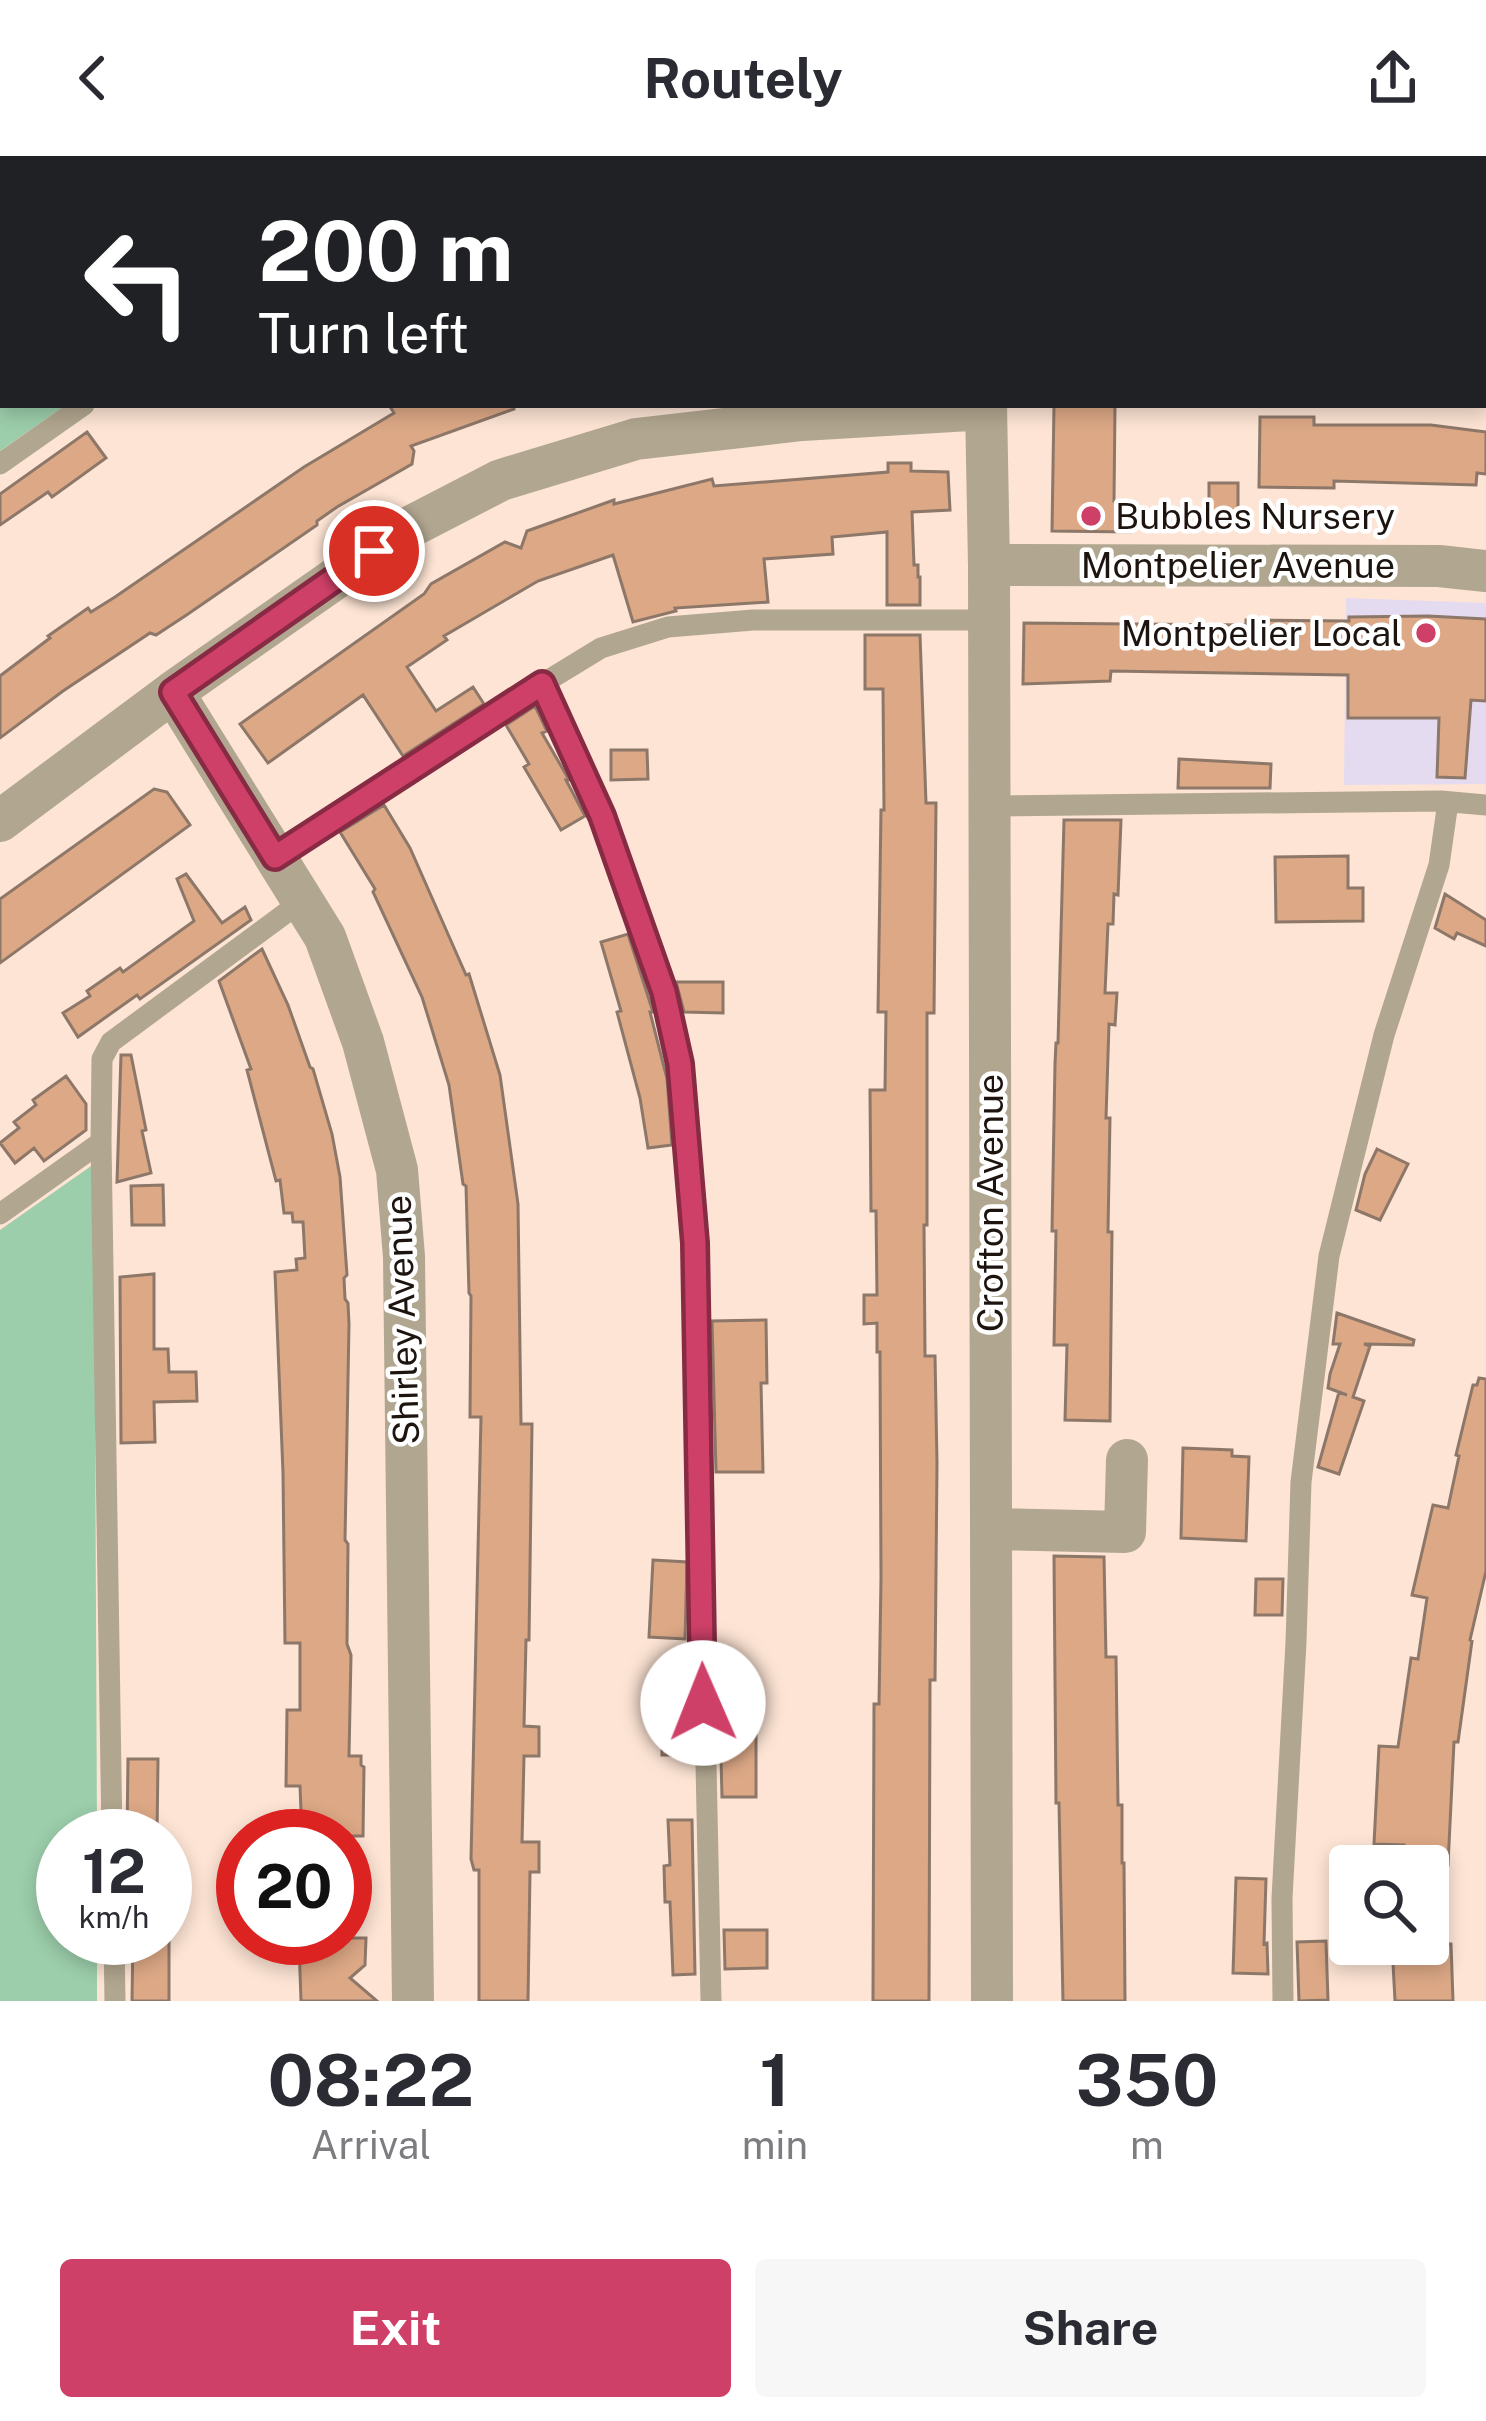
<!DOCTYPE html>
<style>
body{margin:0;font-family:"Public Sans",sans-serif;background:#f7f7f7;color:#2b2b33;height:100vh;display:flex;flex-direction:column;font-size:45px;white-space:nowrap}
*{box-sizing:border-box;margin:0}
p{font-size:39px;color:#7c7c81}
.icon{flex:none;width:66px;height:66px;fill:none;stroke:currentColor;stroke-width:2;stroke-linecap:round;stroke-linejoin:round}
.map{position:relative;height:1845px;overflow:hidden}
.drawer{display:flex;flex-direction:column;background:#fff;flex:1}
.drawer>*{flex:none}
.banner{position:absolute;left:0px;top:0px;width:1488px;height:252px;box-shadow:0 6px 18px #0003;background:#202124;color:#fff;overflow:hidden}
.tools{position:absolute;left:1329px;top:1689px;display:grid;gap:24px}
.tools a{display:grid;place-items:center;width:120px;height:120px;border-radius:12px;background:#fff;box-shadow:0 6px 18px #0003;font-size:60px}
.speed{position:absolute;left:36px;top:1653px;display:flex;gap:24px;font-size:60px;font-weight:700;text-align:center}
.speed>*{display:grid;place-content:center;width:156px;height:156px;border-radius:50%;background:#fff;box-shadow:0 6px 18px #0003;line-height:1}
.speed small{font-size:30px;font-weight:400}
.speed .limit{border:18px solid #d22;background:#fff;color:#111}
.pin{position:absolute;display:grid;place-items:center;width:102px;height:102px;color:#fff;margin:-51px;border:6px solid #fff;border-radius:50%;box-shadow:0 3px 12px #0007}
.me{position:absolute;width:132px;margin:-66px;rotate:359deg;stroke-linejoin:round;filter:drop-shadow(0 0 9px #0008)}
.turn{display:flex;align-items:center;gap:42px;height:252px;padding:0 60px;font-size:54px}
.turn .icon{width:156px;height:156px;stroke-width:2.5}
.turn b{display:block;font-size:84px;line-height:102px}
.eta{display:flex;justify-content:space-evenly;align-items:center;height:204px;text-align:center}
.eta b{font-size:72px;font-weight:700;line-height:84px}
.button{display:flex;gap:24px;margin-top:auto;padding:24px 60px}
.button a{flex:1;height:138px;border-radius:12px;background:#cf4068;color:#fff;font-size:48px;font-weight:700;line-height:138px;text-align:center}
.button a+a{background:#f7f7f7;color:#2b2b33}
header{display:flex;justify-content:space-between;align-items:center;height:156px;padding:0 60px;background:#fff;font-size:54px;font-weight:700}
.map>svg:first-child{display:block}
</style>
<header><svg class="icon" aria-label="back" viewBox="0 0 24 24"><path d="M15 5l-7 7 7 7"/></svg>Routely<svg class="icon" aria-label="share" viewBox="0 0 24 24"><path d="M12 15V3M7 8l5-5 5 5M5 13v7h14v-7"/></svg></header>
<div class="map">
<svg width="1486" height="1845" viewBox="0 0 1486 1845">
<rect width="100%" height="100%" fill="#fde4d4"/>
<path fill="#e4dbf1" d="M1346,442l140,5v181l-142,1z"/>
<path fill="#9cceab" d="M3,140v109h63l-66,46v-153z
M94,1008l3,672h-34v102h34v63h-97v-771z"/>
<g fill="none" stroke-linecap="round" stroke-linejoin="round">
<path stroke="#71b8cd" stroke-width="10" d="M360,3l6,-3
M0,202l3,-2"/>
</g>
<path fill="#dca886" stroke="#8d7769" stroke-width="3" d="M389,249h124l1,4 -103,37 3,5 -2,13 -75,43 -20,14v4l-129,89 -32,21 -6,-2 -87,58 -63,47v-62l50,-38 -2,-2 40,-28 3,4 24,-15 189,-130 90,-54z
M1054,249h61l-1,96 16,1v30l-78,-1z
M1260,261h54v8h117l55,7v42l-9,-1 -1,12 -142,-4v7l-75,-1z
M87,276l19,26 -54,39 -4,-5 -48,33v-31z
M888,307h23v8l37,1 2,38 -38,2 2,53h4v12h2v28h-33v-73l-55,5 1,17 -69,5 4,43 -93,6 1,3 -43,11 -20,-67 -75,26 -94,55 3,4 -40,27 29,44 37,-24 11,17 -81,52 -40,-61 -95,68 -28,-39 184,-130 7,-10 74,-42 16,6 6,-17 87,-31v4l98,-25 2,7 174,-14z
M1209,327h29v30h-29z
M1428,460l58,3v82l-15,-1 -6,78 -28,-1 2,-59h-91v-43l-237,-4 -1,10 -87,3 1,-61 222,2v-5l103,1v-4z
M865,479h55l6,168h10l-2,210h-7v212h-3l1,131h10l2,107 -2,217h-5l-1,321h-56l1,-297h5l2,-126 -1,-226h-3v-29l-13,1v-29h13l-1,-84h-5l-1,-121h15l1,-78h-8l3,-202h3l-1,-121h-18z
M535,550l12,25 -5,2 26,45 1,2h-3l19,36 -24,14 -37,-63 5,-3 -23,-39z
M611,594h36l1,29 -37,1z
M1179,603l92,5 -1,24h-92z
M154,633l13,3 23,33 -190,138v-64z
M384,649l26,43 56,127 3,-1 31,101 18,129 3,220h11l-3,216h-3l-2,86 15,1v29h-15l-2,86h17v30h-9l-2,129h-49v-131h-5l-3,-11 10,-442h-11l1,-121 -2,-3 -3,-107 -3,-2 -14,-99 -27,-88 -49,-105 2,-3 -35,-57z
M1064,664h57l-3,75 -4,-1 -1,30h-5l-3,69h12l-2,32 -6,-1 -3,94h4l-2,114h4l-2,189 -45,-1 2,-75h-13l2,-114h-4l3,-167 1,-21h2z
M1348,700v32h15v33l-87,1 -1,-65z
M186,718l36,49 23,-16 6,13 -111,79 -3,-4 -59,42 -15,-24 27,-17 -3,-5 33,-23 3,4 71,-51 -17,-42z
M1445,738l41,26v26l-29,-13 -3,6 -19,-11z
M628,778l25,78h-3l17,67 5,66 -24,3 -8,-50 -23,-86 4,-1 -20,-69z
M262,793l26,56 22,62 3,2 19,65 8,43 7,98 -3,3 1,21 3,4 1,21 -4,216 3,4 -1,100 4,11 -2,101h12v9l3,2 -1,69h-61l-2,-50h-14l1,-76h13v-67h-15l-2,-170 -8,-201 22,-2 -1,-11 9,-1 -2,-36h-10l-1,-9h-8l-4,-33 -4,1 -29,-111 4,-1 -32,-88z
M676,826h47v31l-39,-1z
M121,899h10l15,75 -4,1 9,42 -34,9z
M66,920l20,28v26l-42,31 -10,-13 -19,15 -15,-20 19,-15 -5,-6 22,-17 -3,-5z
M1377,993l31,15 -28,56 -24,-10 9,-36z
M163,1029l1,40h-32l-1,-39z
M154,1118v75h14l1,23h27l1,29 -43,1 1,40 -34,1 -1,-166z
M1337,1157l77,27 -1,5 -49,-1 6,2 -17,51 11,4 -25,73 -21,-7 21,-75 8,3 -19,-7 2,-14 10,-30h-7z
M766,1164l1,63h-6l2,89h-47l-4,-151z
M1479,1222l7,1v192l-16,69 2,1 -14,101h-4l-6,123 -45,-2 1,-18 -30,-1 5,-98 19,1 13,-89 7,1 9,-61 -15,-3 21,-90 15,3 11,-52 -3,-1 17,-70h4z
M1183,1292l49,2v6l17,1 -3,84 -65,-3z
M1054,1400l50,1 2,100h10l2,148h4v58h2l1,138h-62l-4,-198h-3z
M653,1404l34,2 -2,77 -36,-2z
M1256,1423h27l-1,36h-27z
M663,1547h27l1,52h-29z
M720,1564l36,1v76h-34z
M128,1603h30l-1,77h-30z
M668,1664h24l3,154 -22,1 -3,-73h-5l-1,-36 6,-1z
M1236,1722l30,1 -2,65 3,-1 1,31 -35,-1z
M724,1774h43v38l-42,1z
M133,1782h36v63h-37z
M311,1782h55l-1,27 -15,13 27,23h-76l-2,-57h12z
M1326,1785l2,59 -29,1 -2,-59z
M1392,1788h59l2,57h-58z"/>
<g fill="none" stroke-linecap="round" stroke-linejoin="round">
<path stroke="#b1a68f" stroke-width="21" d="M766,0v3
M625,3l14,-3
M0,308l84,-59
M542,528l59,-36 67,-21 85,-7h236
M989,650l452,-5 45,4
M275,701l267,-173 60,132 62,176 17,72 14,179 16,758
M101,986l1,-83 9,-17 191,-141
M0,1058l101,-72 11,694
M114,1782l1,63
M1283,1845l-1,-103 14,-256 5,-160 28,-226 55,-221 55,-170 9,-63"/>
<path stroke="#b1a68f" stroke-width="42" d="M982,0v3
M986,249l3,160 3,1436
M989,409l450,1 47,5
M173,536l152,245 38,105 34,128 7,87 9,744
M0,665l173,-129 233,-163 95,-49 135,-41 166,-19 184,-11
M991,1373l134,3 2,-72"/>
</g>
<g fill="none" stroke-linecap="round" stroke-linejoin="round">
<defs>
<path id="route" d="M374,395l-201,141 102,165 267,-173 60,132 62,176 16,72 15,179 8,460"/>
</defs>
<use href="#route" stroke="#872a44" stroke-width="30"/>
<use href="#route" stroke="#cf4068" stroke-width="21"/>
</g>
<g fill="#cf4068" stroke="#fff" stroke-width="4.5">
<circle cx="1091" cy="360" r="12"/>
<circle cx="1426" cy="477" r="12"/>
</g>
<g text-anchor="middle" stroke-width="9" stroke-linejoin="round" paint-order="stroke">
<g font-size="36" fill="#1d140f" stroke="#fff" text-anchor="start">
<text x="1115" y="373">Bubbles Nursery</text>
<text x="1402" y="490" text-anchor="end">Montpelier Local</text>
</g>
<g font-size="36" fill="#1d140f" stroke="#fff">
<text x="1238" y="422">Montpelier Avenue</text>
<text transform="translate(990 1047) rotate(-90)" y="13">Crofton Avenue</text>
<text transform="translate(402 1164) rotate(-92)" y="13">Shirley Avenue</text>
</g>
</g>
</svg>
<div class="tools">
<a><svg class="icon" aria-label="search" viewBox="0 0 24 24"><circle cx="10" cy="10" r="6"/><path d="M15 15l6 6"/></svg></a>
</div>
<div class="speed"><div>12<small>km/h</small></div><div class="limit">20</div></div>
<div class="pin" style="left:374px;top:395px;background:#d93025"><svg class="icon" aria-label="arrive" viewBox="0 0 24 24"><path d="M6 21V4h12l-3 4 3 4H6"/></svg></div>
<svg class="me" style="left:703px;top:1547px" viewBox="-20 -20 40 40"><circle r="19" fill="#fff"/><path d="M0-13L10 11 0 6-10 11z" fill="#cf4068"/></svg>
<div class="banner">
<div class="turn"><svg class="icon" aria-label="left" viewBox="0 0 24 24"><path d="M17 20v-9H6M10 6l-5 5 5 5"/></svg><div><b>200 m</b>Turn left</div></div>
</div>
</div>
<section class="drawer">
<div class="eta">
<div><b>08:22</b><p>Arrival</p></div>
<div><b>1</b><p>min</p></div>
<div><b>350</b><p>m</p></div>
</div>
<div class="button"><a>Exit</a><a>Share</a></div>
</section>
